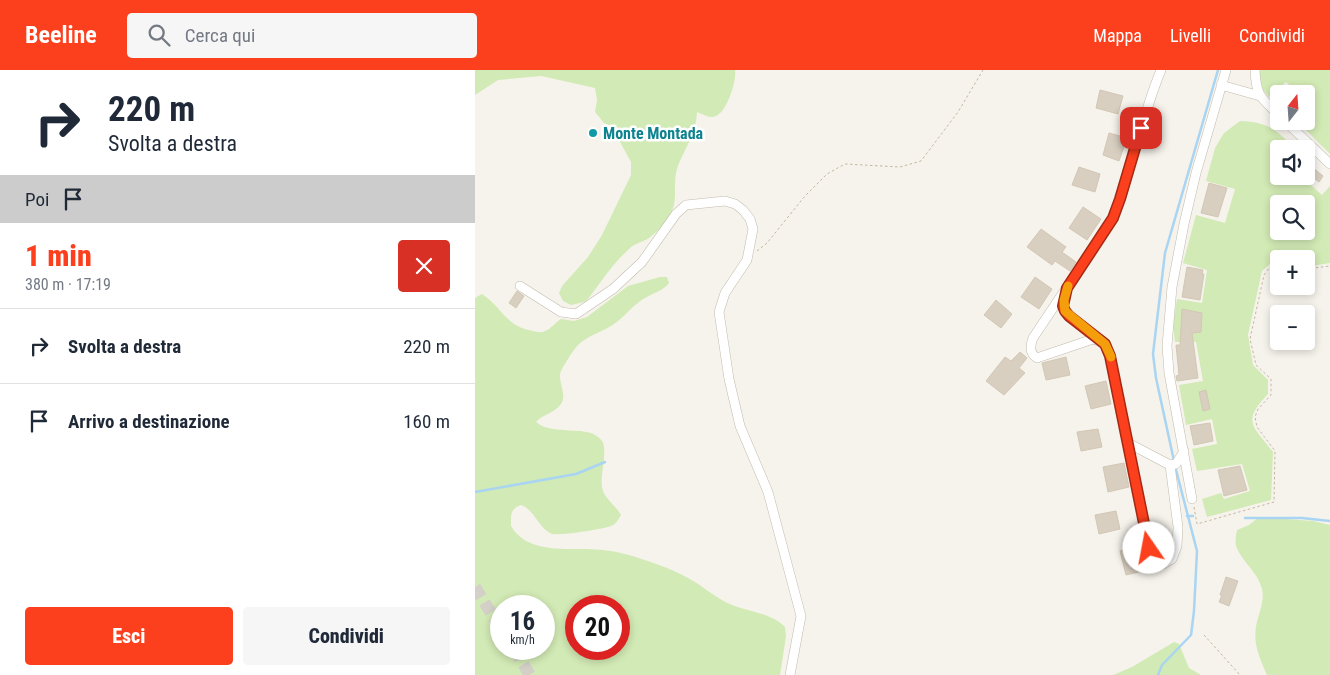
<!DOCTYPE html>
<html lang="it">
<meta charset="utf-8">
<style>
body{margin:0;font-family:"Roboto Condensed",sans-serif;background:#f6f6f7;color:#1f2937;height:100vh;display:flex;flex-direction:column;font-size:19px;white-space:nowrap}
*{box-sizing:border-box;margin:0}
p{font-size:16px;color:#747a83}
.icon{flex:none;width:28px;height:28px;fill:none;stroke:currentColor;stroke-width:2;stroke-linecap:round;stroke-linejoin:round}
.map{position:relative;flex:1;overflow:hidden}
.drawer{display:flex;flex-direction:column;background:#fff;width:475px}
.drawer>*{flex:none}
.top-card{background:#fff;color:#1f2937;overflow:hidden}
.needle{width:32px;rotate:17deg}
.tools{position:absolute;left:795px;top:15px;display:grid;gap:10px}
.tools a{display:grid;place-items:center;width:45px;height:45px;border-radius:5px;background:#fff;box-shadow:0 2px 8px #0003;font-size:25px}
.speed{position:absolute;left:15px;top:525px;display:flex;gap:10px;font-size:25px;font-weight:700;text-align:center}
.speed>*{display:grid;place-content:center;width:65px;height:65px;border-radius:50%;background:#fff;box-shadow:0 2px 8px #0003;line-height:1}
.speed small{font-size:12px;font-weight:400}
.speed .limit{border:8px solid #d22;background:#fff;color:#111}
.pin{position:absolute;display:grid;place-items:center;width:42px;height:42px;color:#fff;margin:-21px;border-radius:10px;box-shadow:0 2px 8px #0006}
.me{position:absolute;width:55px;margin:-28px;rotate:348deg;stroke-linejoin:round;filter:drop-shadow(0 0 4px #0008)}
.turn{display:flex;align-items:center;gap:18px;height:105px;padding:0 25px;font-size:22px}
.turn .icon{width:65px;height:65px;stroke-width:2.5}
.turn b{display:block;font-size:35px;line-height:42px}
.then{display:flex;align-items:center;height:48px;padding:0 25px;background:#0003;gap:10px;font-size:19px}
.round{display:grid;place-items:center;flex:none;width:52px;height:52px;border-radius:5px;background:#f6f6f7}
.summary{display:flex;align-items:center;justify-content:space-between;height:85px;padding:0 25px}
h1{font-size:30px;font-weight:800;line-height:38px;color:#fc3f1d}
.action{display:flex;gap:10px;margin-top:auto;padding:10px 25px}
.action a{flex:1;height:58px;border-radius:5px;background:#fc3f1d;color:#fff;font-size:20px;font-weight:800;line-height:58px;text-align:center}
.action a+a{background:#f6f6f7;color:#1f2937}
ul{padding:0;list-style:none}
li{display:flex;align-items:center;gap:15px;height:75px;padding:0 25px;border-top:1px solid #e0e1e3}
li div{flex:1}
li b{display:block;font-size:19px}
li em{font-style:normal}
header{display:flex;align-items:center;gap:30px;box-sizing:border-box;height:70px;padding:0 25px;background:#fc3f1d;color:#fff}
header strong{font-size:24px}
nav{display:flex;gap:28px;margin-inline-start:auto;font-size:18px}
.search{width:350px;height:45px;background:#f6f6f7;display:flex;align-items:center;gap:12px;box-sizing:border-box;padding:0 18px;border-radius:5px;color:#747a83;font-size:19px}
main{display:flex;flex:1;min-height:0}
.map>svg:first-child{display:block}
</style>
<header>
<strong>Beeline</strong>
<div class="search"><svg class="icon" aria-label="search" viewBox="0 0 24 24"><circle cx="10" cy="10" r="6"/><path d="M15 15l6 6"/></svg>Cerca qui</div>
<nav><a>Mappa</a><a>Livelli</a><a>Condividi</a></nav>
</header>
<main>
<section class="drawer">
<div class="top-card">
<div class="turn"><svg class="icon" aria-label="right" viewBox="0 0 24 24"><path d="M7 20v-9h11M14 6l5 5-5 5"/></svg><div><b>220 m</b>Svolta a destra</div></div>
<div class="then">Poi<svg class="icon" aria-label="arrive" viewBox="0 0 24 24"><path d="M6 21V4h12l-3 4 3 4H6"/></svg></div>
</div>
<div class="summary"><div><h1>1 min</h1><p>380 m · 17:19</p></div><a class="round" style="background:#d93025;color:#fff"><svg class="icon" aria-label="close" viewBox="0 0 24 24"><path d="M6 6l12 12M18 6L6 18"/></svg></a></div>
<ul>
<li><svg class="icon" aria-label="right" viewBox="0 0 24 24"><path d="M7 20v-9h11M14 6l5 5-5 5"/></svg><div><b>Svolta a destra</b></div><em>220 m</em></li>
<li><svg class="icon" aria-label="arrive" viewBox="0 0 24 24"><path d="M6 21V4h12l-3 4 3 4H6"/></svg><div><b>Arrivo a destinazione</b></div><em>160 m</em></li>
</ul>
<div class="action"><a>Esci</a><a>Condividi</a></div>
</section>
<div class="map">
<svg width="855" height="605" viewBox="0 0 855 605">
<rect width="100%" height="100%" fill="#f6f3ec"/>
<path fill="#d2eab5" fill-rule="evenodd" d="M0,0h260c2,10 -8,42 -19,46 -7,3 -13,-2 -19,-4 -1,22 -11,34 -19,54 -6,15 0,31 -6,45 -4,10 -15,21 -23,27 -6,4 -14,5 -20,11 -16,14 -28,33 -41,50l-4,3 -13,3 -8,-4 -4,-8 3,-7 26,-29 14,-22 29,-60v-13l-12,-22 -3,-12 -12,-5 -9,-11 2,-12 -2,-12 -54,-12 -43,4 -23,15z
M784,0h71v84l-33,-33h9v-13l4,-4 -4,-4v-6h-7l-13,-12 -17,15 -9,-11z
M765,51c28,1 36,8 55,28h-16v27h22l21,19 8,-9v77l-24,4v-8h-27v3l-9,2 -8,7 -14,64 5,30 15,15v14c-27,28 -15,32 5,58l-2,48 -64,17 -5,-18 19,-6 3,6 26,-8 -8,-27 -45,7 -5,-22 25,-5 -5,-25 -26,6 -7,-40 24,-4 -7,-39h-21l-2,-17 4,-26 25,4 5,-33 -24,-7 13,-48 29,8 10,-34 -29,-8 9,-33 9,-15zM804,134h27v27h-27z
M185,207h7l2,6c-6,8 -14,9 -22,14 -13,6 -21,19 -33,27 -11,8 -26,11 -36,21 -4,4 -17,24 -18,29 -1,10 7,22 1,30 -6,9 -18,10 -25,18 17,15 54,1 66,19 6,9 -2,33 0,46 2,12 13,17 19,28 -3,5 -5,9 -10,11 -7,3 -53,10 -59,8 -14,-6 -17,-24 -31,-29 -11,4 -10,10 -10,21 14,24 44,23 69,23 14,0 31,1 45,5 22,6 45,14 65,25 14,8 27,20 42,26 18,7 39,8 53,22l1,9 -6,39h-305v-377l7,-4c22,15 23,32 51,37 4,1 9,2 12,0 6,-2 11,-9 16,-12l13,2 13,-4 41,-31zM26,536h43v43h-43zM101,536h43v43h-43z
M784,447l54,4 17,4v150h-63c-7,-16 -14,-31 -11,-48 2,-13 9,-25 6,-38 -4,-17 -20,-27 -26,-43 -1,-5 0,-11 1,-16l12,-5z
M699,572l5,2 10,24 12,7h-88l19,-8z"/>
<g fill="none" stroke-linecap="round" stroke-linejoin="round">
<path stroke="#a9d4f2" stroke-width="2.5" d="M699,391l-18,-83 -3,-24 12,-101 53,-183
M0,422l101,-18 29,-12
M712,446h6
M770,448h57l28,3
M683,605l4,-10 29,-30 3,-24 3,-60 -22,-85"/>
</g>
<path fill="#d8cfc1" stroke="#d3c7b4" d="M625,20l23,6 -5,18 -22,-6z
M634,63l18,5 -8,23 -16,-6z
M831,92l17,14 -4,6 -13,-10z
M604,97l21,7 -5,18 -23,-7z
M734,113l18,5 -9,29 -17,-4z
M608,137l18,12 -14,21 -18,-12z
M566,159l25,18 -4,5 14,10 -6,9 -15,-10 -3,4 -25,-18z
M712,197l16,3 -1,4h2l-4,26 -18,-3z
M560,207l17,12 -13,20 -18,-12z
M42,221l7,5 -8,12 -7,-5z
M521,230l16,14 -11,14 -17,-13z
M707,239l20,4 -1,19 -9,1 6,45 -21,3 -1,-5 3,-1 -3,-30h4z
M545,282l7,6 -8,10 6,5 -21,22 -18,-14 19,-24 6,4z
M591,287l4,18 -24,5 -4,-17z
M631,311l5,23 -20,5 -6,-23z
M731,320l4,19 -7,2 -4,-19z
M735,353l3,18 -19,4 -4,-19z
M623,359l4,18 -21,4 -4,-19z
M649,393l5,24 -21,5 -5,-25z
M765,396l7,24 -23,6 -6,-26z
M641,441l4,18 -21,5 -4,-19z
M666,476l6,24 -21,5 -6,-24z
M751,507l12,4 -9,25 -10,-4 3,-7h-2z"/>
<g fill="none" stroke-linecap="round" stroke-linejoin="round">
<path stroke="#d4d0c8" stroke-width="12" stroke-dasharray="12 6" stroke-linecap="butt" d="M0,517l26,42
M39,579l16,26"/>
<defs>
<path id="minor" d="M686,0c-20,48 -29,100 -48,148l-80,120c-3,8 -4,15 4,20l56,-19c11,2 13,8 17,17l43,209h8l11,-6 5,-13 1,-19 -8,-62
M780,0c1,26 6,28 24,45
M746,15l39,11
M810,51l45,43
M45,216l41,26 15,2 37,-25 29,-27 34,-48 10,-9 39,-4 10,3 8,6 7,9 3,10 -6,31 -22,33 -6,19 10,67 11,47 28,66 33,124 -11,59
M590,224l-2,12 2,5 36,30
M653,373l42,22 6,-1 8,-13
M717,429l-23,-126 -2,-27 5,-59 12,-63 12,-51 30,-103"/>
</defs>
<use href="#minor" stroke="#c2bbae" stroke-width="10"/>
<path stroke="#c4b79f" stroke-width="1" stroke-dasharray="2.5 2.5" stroke-linecap="butt" d="M282,181l10,-8 38,-47 22,-22 18,-10 55,3 21,-6 37,-49 25,-42
M831,199l24,-3
M719,437l3,17 77,-22 1,-51 -18,-24 -2,-10 3,-8 13,-14v-16l-15,-14 -6,-26 14,-64 6,-8 9,-2
M729,565l36,40"/>
<use href="#minor" stroke="#fff" stroke-width="9"/>
</g>
<g fill="none" stroke-linecap="round" stroke-linejoin="round">
<defs>
<path id="route" d="M666,58l-21,71 -7,19 -46,70 -4,18 2,5 4,5 36,28 5,12 39,192"/>
</defs>
<use href="#route" stroke="#a42913" stroke-width="12"/>
<use href="#route" stroke="#fc3f1d" stroke-width="9"/>
<path stroke="#f59e0b" stroke-width="9" d="M593,216l-4,14 1,11 40,33 6,13"/>
</g>
<circle fill="#0f9aa8" stroke="#fff" stroke-width="2" cx="118" cy="63" r="5"/>
<g text-anchor="middle" stroke-width="5" stroke-linejoin="round" paint-order="stroke">
<g font-size="16" font-weight="bold" fill="#0d838f" stroke="#fff" text-anchor="start">
<text x="128" y="69">Monte Montada</text>
</g>
</g>
</svg>
<div class="tools">
<a><svg class="needle" viewBox="-14 -14 28 28"><path d="M0-13l5 13h-10z" fill="#e53935"/><path d="M0 13l5-13h-10z" fill="#747a83"/></svg></a>
<a><svg class="icon" aria-label="sound" viewBox="0 0 24 24"><path d="M4 9h4l5-4v14l-5-4H4zM17 9q2 3 0 6"/></svg></a>
<a><svg class="icon" aria-label="search" viewBox="0 0 24 24"><circle cx="10" cy="10" r="6"/><path d="M15 15l6 6"/></svg></a>
<a>+</a>
<a>−</a>
</div>
<div class="speed"><div>16<small>km/h</small></div><div class="limit">20</div></div>
<div class="pin" style="left:666px;top:58px;background:#d93025"><svg class="icon" aria-label="arrive" viewBox="0 0 24 24"><path d="M6 21V4h12l-3 4 3 4H6"/></svg></div>
<svg class="me" style="left:674px;top:478px" viewBox="-20 -20 40 40"><circle r="19" fill="#fff"/><path d="M0-13L10 11 0 6-10 11z" fill="#fc3f1d"/></svg>
</div>
</main>
